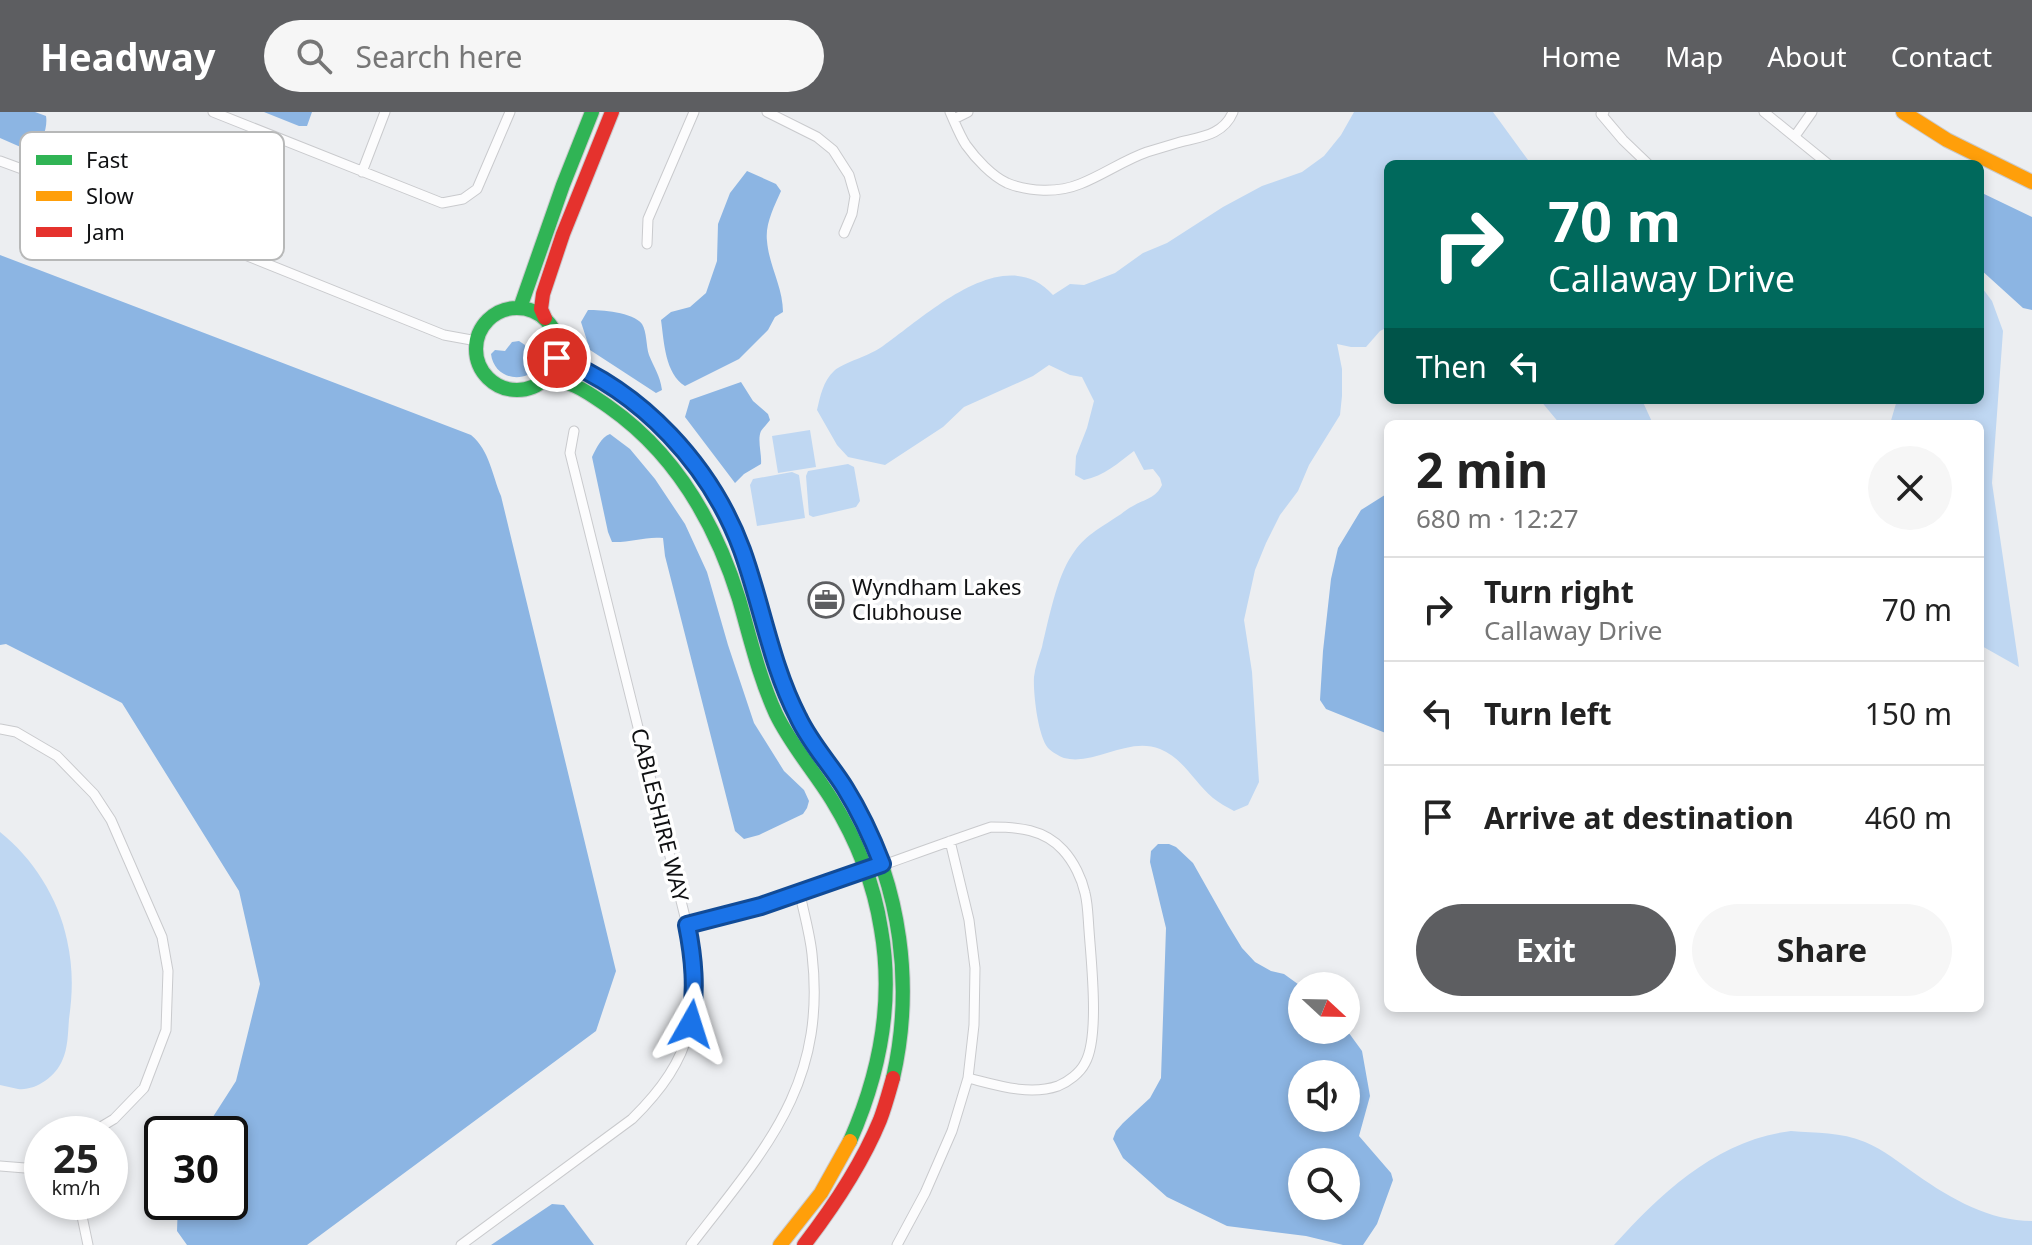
<!DOCTYPE html>
<meta charset="utf-8">
<style>
body{margin:0;font-family:"Noto Sans",sans-serif;background:#f6f6f6;color:#222;height:100vh;display:flex;flex-direction:column;font-size:30px;white-space:nowrap}
*{box-sizing:border-box;margin:0}
p{font-size:26px;color:#767676}
.icon{flex:none;width:44px;height:44px;fill:none;stroke:currentColor;stroke-width:2;stroke-linecap:round;stroke-linejoin:round}
.map{position:relative;flex:1;overflow:hidden}
.details{position:absolute;left:1384px;top:308px;width:600px;height:592px;display:flex;flex-direction:column;background:#fff;border-radius:12px;box-shadow:0 4px 12px #0003}
.details>*{flex:none}
.hud{position:absolute;left:1384px;top:48px;width:600px;height:244px;border-radius:12px;box-shadow:0 4px 12px #0003;background:#00695c;color:#fff;overflow:hidden}
.needle{width:52px;rotate:112deg}
.buttons{position:absolute;left:1288px;top:860px;display:grid;gap:16px}
.buttons a{display:grid;place-items:center;width:72px;height:72px;border-radius:50%;background:#fff;box-shadow:0 4px 12px #0003;font-size:40px}
.speed{position:absolute;left:24px;top:1004px;display:flex;gap:16px;font-size:40px;font-weight:700;text-align:center}
.speed>*{display:grid;place-content:center;width:104px;height:104px;border-radius:50%;background:#fff;box-shadow:0 4px 12px #0003;line-height:1}
.speed small{font-size:20px;font-weight:400}
.speed .limit{border:4px solid #111;border-radius:12px;background:#fff;color:#111}
.pin{position:absolute;display:grid;place-items:center;width:68px;height:68px;color:#fff;margin:-34px;border:4px solid #fff;border-radius:50%;box-shadow:0 2px 8px #0007}
.me{position:absolute;width:88px;margin:-44px;rotate:6deg;stroke-linejoin:round;filter:drop-shadow(0 0 6px #0008)}
.turn{display:flex;align-items:center;gap:28px;height:168px;padding:0 32px;font-size:36px}
.turn .icon{width:104px;height:104px;stroke-width:2.5}
.turn b{display:block;font-size:56px;line-height:68px}
.then{display:flex;align-items:center;height:76px;padding:0 32px;background:#0003;gap:16px;font-size:30px}
.round{display:grid;place-items:center;flex:none;width:84px;height:84px;border-radius:42px;background:#f6f6f6}
.summary{display:flex;align-items:center;justify-content:space-between;height:136px;padding:0 32px}
h1{font-size:48px;font-weight:700;line-height:60px}
.cta{display:flex;gap:16px;margin-top:auto;padding:16px 32px}
.cta a{flex:1;height:92px;border-radius:48px;background:#5d5e61;color:#fff;font-size:32px;font-weight:700;line-height:92px;text-align:center}
.cta a+a{background:#f6f6f6;color:#222}
ul{padding:0;list-style:none}
li{display:flex;align-items:center;gap:24px;height:104px;padding:0 32px;border-top:2px solid #e0e0e0}
li div{flex:1}
li b{display:block;font-size:30px}
li em{font-style:normal}
header{display:flex;align-items:center;gap:48px;box-sizing:border-box;height:112px;padding:0 40px;background:#5d5e61;color:#fff}
header strong{font-size:38px}
nav{display:flex;gap:44px;margin-inline-start:auto;font-size:28px}
.search{width:560px;height:72px;background:#f6f6f6;display:flex;align-items:center;gap:20px;box-sizing:border-box;padding:0 28px;border-radius:44px;color:#767676;font-size:30px}
.map>svg:first-child{display:block}
</style>
<header>
<strong>Headway</strong>
<div class="search"><svg class="icon" aria-label="search" viewBox="0 0 24 24"><circle cx="10" cy="10" r="6"/><path d="M15 15l6 6"/></svg>Search here</div>
<nav><a>Home</a><a>Map</a><a>About</a><a>Contact</a></nav>
</header>
<div class="map">
<svg width="2032" height="1133" viewBox="0 0 2032 1133">
<rect width="100%" height="100%" fill="#eceef1"/>
<path fill="#bfd7f2" d="M1354,0h139l38,52h-143v163l-8,4 -14,16h-15l-14,-3 5,25v27l-2,19 -31,50 -11,26 -18,24 -14,28 -11,27 -11,50 8,52 7,110 -11,23 -14,6c-7,-4 -15,-8 -21,-13 -19,-16 -29,-39 -53,-49 -32,-13 -65,17 -96,9 -5,-2 -12,-6 -16,-10 -10,-12 -15,-55 -14,-71 1,-10 5,-20 8,-30 6,-25 15,-71 30,-92 13,-20 27,-26 46,-39 5,-3 10,-8 15,-10 12,-7 23,-8 29,-21l-2,-7 -7,-9 -9,1 -10,-19c-16,12 -30,25 -50,29l-9,-5 1,-19 11,-28 7,-27 -12,-24 -12,-2 -21,-10 -16,11 -69,31 -21,20 -58,38 -37,-8 -11,-12 -20,-35c3,-13 6,-29 17,-39 10,-9 36,-15 49,-25 43,-30 121,-106 170,-51l17,-11 14,1 31,-12 28,-20 24,-10 56,-36 39,-21 40,-14 22,-16 17,-21z
M1980,173l12,16 11,30 -11,152 27,184 -39,-22v-221h-90l7,-24h83z
M1540,288h102l11,24h-93z
M810,318l6,37 -38,6 -6,-37z
M848,352l6,3 6,34 -4,6 -43,10 -4,-2 -3,-39 2,-5z
M792,360l7,3 6,43 -48,8 -7,-41 3,-6z
M0,720c32,25 59,67 67,108 6,27 6,51 2,79 -1,13 -1,30 -7,42 -7,16 -27,30 -44,28 -6,-1 -12,-3 -18,-4z
M1791,1019c25,2 50,1 74,11 19,8 35,21 52,33 34,24 73,46 115,46v24h-418c48,-53 103,-105 177,-114z"/>
<path fill="#8cb5e3" fill-rule="evenodd" d="M0,0h35l11,4c2,11 -4,29 -14,36l-32,-14z
M264,0h48l-5,14h-8z
M747,59l29,13 5,7c-7,16 -16,33 -14,50 2,25 16,46 16,71l-8,5 -7,13 -29,29 -54,27c-20,-12 -21,-45 -24,-66l10,-8 19,-5 16,-14 11,-32 1,-37 12,-31z
M1980,80l52,25v93l-9,-2 -43,-39z
M0,143l471,180c19,16 21,40 30,61l115,475 -20,60 -289,214h-120l-10,-14 1,-29h52v-68h-28l34,-53 24,-97 -21,-93 -117,-188 -116,-59 -6,1z
M588,198c13,0 45,2 54,14 5,8 4,22 7,31 5,13 11,20 13,35l-6,3 -66,-43 -9,-28z
M519,229l6,4 3,11 11,6v4c-15,19 -45,13 -48,-12l4,-4 10,1 7,-9z
M741,270l12,19 15,13 2,6c-3,4 -6,7 -9,11 -4,9 1,23 0,33l-17,10 -9,9 -50,-66 5,-17z
M610,322l20,15 25,30 30,45 22,48 21,73 26,78 30,48 20,19 5,11 -2,7 -4,6 -44,21 -15,4 -9,-8 -70,-275 -2,-18c-17,-2 -34,5 -51,4l-4,-10 -16,-75c4,-8 9,-20 18,-23z
M1388,381v241l-62,-25 -6,-9 3,-49 8,-72 7,-31 23,-38z
M1158,732h11l7,3 17,16 35,62 14,23 13,14 16,9 13,3 18,13v43l44,-1 16,22 8,45 -11,40 32,37 2,7 -16,44 -14,21h-20l-37,-9 -79,-10 -60,-29 -44,-39 -10,-19 3,-8 7,-8 27,-25 11,-20 5,-150 -16,-66 1,-11zM1302,962h44v44h-44zM1302,1050h44v44h-44z
M552,1092l12,1 30,40h-103z"/>
<g fill="none" stroke-linecap="round" stroke-linejoin="round">
<defs>
<path id="street" d="M213,0l229,91 21,-4 14,-10 33,-77
M767,0l50,25 16,13 16,25 6,21 -3,18 -8,19
M950,0c5,11 10,24 16,33 10,14 26,31 41,38 22,9 51,10 73,1 23,-9 44,-24 67,-32 10,-3 20,-6 30,-9 22,-6 46,-7 56,-31
M1604,0l-3,2 22,26 25,24
M1764,0l64,52
M954,7l14,-7
M1795,24l17,-24
M0,49l128,47 316,127 33,6
M362,60l23,-60
M647,132l1,-25 46,-107
M0,617l16,3 41,24 37,38 17,26 51,117 6,34 -2,59 -22,58 -30,31 -25,15
M687,813c105,-23 203,-64 304,-98 27,0 53,2 72,23 11,12 19,29 22,43 3,12 3,25 4,37 2,30 11,107 -4,133 -5,10 -17,19 -27,23 -29,10 -62,-1 -90,-8
M0,1054l25,2 17,-8
M79,1090l9,43
M461,1133l171,-126c63,-62 70,-109 55,-194l-117,-472 4,-22
M691,1133c74,-96 136,-160 121,-291 -2,-20 -8,-40 -12,-60
M897,1133l28,-52 27,-62 16,-53 6,-53 1,-57 -6,-48 -19,-79"/>
<path id="fast" d="M476 237a41 41 0 1 1 82 0a41 41 0 1 1-82 0Z
M520,196l43,-123 29,-73
M544,269c25,-4 46,13 65,26 67,47 106,115 130,192 11,38 20,78 37,115 15,31 38,57 56,86 24,39 42,84 49,129 13,74 -1,144 -31,212
M750,462c15,49 25,99 48,145 16,31 41,56 57,86 46,83 59,181 38,273"/>
<path id="slow" d="M1903,0l44,28 85,42
M780,1133l41,-52 29,-52"/>
<path id="jam" d="M545,206l-4,-9 2,-15 20,-60 49,-122
M557,246c97,46 160,113 193,216
M804,1133c30,-39 57,-79 76,-125 5,-13 9,-28 13,-42"/>
</defs>
<use href="#street" stroke="#c9cacd" stroke-width="11"/>
<use href="#fast" stroke="#c9cacd" stroke-width="16"/>
<use href="#slow" stroke="#c9cacd" stroke-width="16"/>
<use href="#jam" stroke="#c9cacd" stroke-width="16"/>
<use href="#street" stroke="#fcfcfd" stroke-width="9"/>
<use href="#fast" stroke="#30b455" stroke-width="14"/>
<use href="#slow" stroke="#ff9f0a" stroke-width="14"/>
<use href="#jam" stroke="#e5322d" stroke-width="14"/>
</g>
<g fill="none" stroke-linecap="round" stroke-linejoin="round">
<defs>
<path id="route" d="M557,246c85,33 154,108 185,192 20,55 29,115 56,167 12,26 32,47 47,71 15,24 27,50 37,76l-121,42 -74,19c7,35 9,63 4,99"/>
</defs>
<use href="#route" stroke="#114b97" stroke-width="20"/>
<use href="#route" stroke="#1a73e8" stroke-width="14"/>
</g>
<defs>
<symbol id="office-ring" viewBox="-11 -11 22 22"><circle r="9.5" fill="#fff" stroke="#5d5e61" stroke-width="1.5"/><path d="M-6-3h4V-5.5h4V-3h4V5H-6ZM-1-4.5V-3h2v-1.5ZM-6 0V1H6V0Z" fill="#5d5e61"/></symbol>
</defs>
<g fill-rule="evenodd">
<use href="#office-ring" x="806" y="468" width="40" height="40"/>
</g>
<g text-anchor="middle" stroke-width="7" stroke-linejoin="round" paint-order="stroke">
<g font-size="22" fill="#101113" stroke="#fff" text-anchor="start">
<text x="852" y="483">Wyndham Lakes<tspan x="852" dy="25">Clubhouse</tspan></text>
</g>
<g font-size="22" fill="#101113" stroke="#fff">
<text transform="translate(660 703) rotate(76)" y="8">CABLESHIRE WAY</text>
</g>
</g>
<rect x="20" y="20" width="264" height="128" rx="12" fill="#fff" stroke="#b7b8b8" stroke-width="2"/>
<rect x="36" y="43" width="36" height="10" fill="#30b455"/>
<rect x="36" y="79" width="36" height="10" fill="#ff9f0a"/>
<rect x="36" y="115" width="36" height="10" fill="#e5322d"/>
<g font-size="22" fill="#101113">
<text x="86" y="56">Fast</text>
<text x="86" y="92">Slow</text>
<text x="86" y="128">Jam</text>
</g>
</svg>
<div class="buttons">
<a><svg class="needle" viewBox="-14 -14 28 28"><path d="M0-13l5 13h-10z" fill="#e53935"/><path d="M0 13l5-13h-10z" fill="#767676"/></svg></a>
<a><svg class="icon" aria-label="sound" viewBox="0 0 24 24"><path d="M4 9h4l5-4v14l-5-4H4zM17 9q2 3 0 6"/></svg></a>
<a><svg class="icon" aria-label="search" viewBox="0 0 24 24"><circle cx="10" cy="10" r="6"/><path d="M15 15l6 6"/></svg></a>
</div>
<div class="speed"><div>25<small>km/h</small></div><div class="limit">30</div></div>
<div class="pin" style="left:557px;top:246px;background:#d93025"><svg class="icon" aria-label="arrive" viewBox="0 0 24 24"><path d="M6 21V4h12l-3 4 3 4H6"/></svg></div>
<svg class="me" style="left:691px;top:912px" viewBox="-20 -20 40 40"><path d="M0-17L14 15 0 8-14 15z" fill="#1a73e8" stroke="#fff" stroke-width="4"/></svg>
<div class="hud">
<div class="turn"><svg class="icon" aria-label="right" viewBox="0 0 24 24"><path d="M7 20v-9h11M14 6l5 5-5 5"/></svg><div><b>70 m</b>Callaway Drive</div></div>
<div class="then">Then<svg class="icon" aria-label="left" viewBox="0 0 24 24"><path d="M17 20v-9H6M10 6l-5 5 5 5"/></svg></div>
</div>
<section class="details">
<div class="summary"><div><h1>2 min</h1><p>680 m · 12:27</p></div><a class="round"><svg class="icon" aria-label="close" viewBox="0 0 24 24"><path d="M6 6l12 12M18 6L6 18"/></svg></a></div>
<ul>
<li><svg class="icon" aria-label="right" viewBox="0 0 24 24"><path d="M7 20v-9h11M14 6l5 5-5 5"/></svg><div><b>Turn right</b><p>Callaway Drive</p></div><em>70 m</em></li>
<li><svg class="icon" aria-label="left" viewBox="0 0 24 24"><path d="M17 20v-9H6M10 6l-5 5 5 5"/></svg><div><b>Turn left</b></div><em>150 m</em></li>
<li><svg class="icon" aria-label="arrive" viewBox="0 0 24 24"><path d="M6 21V4h12l-3 4 3 4H6"/></svg><div><b>Arrive at destination</b></div><em>460 m</em></li>
</ul>
<div class="cta"><a>Exit</a><a>Share</a></div>
</section>
</div>
